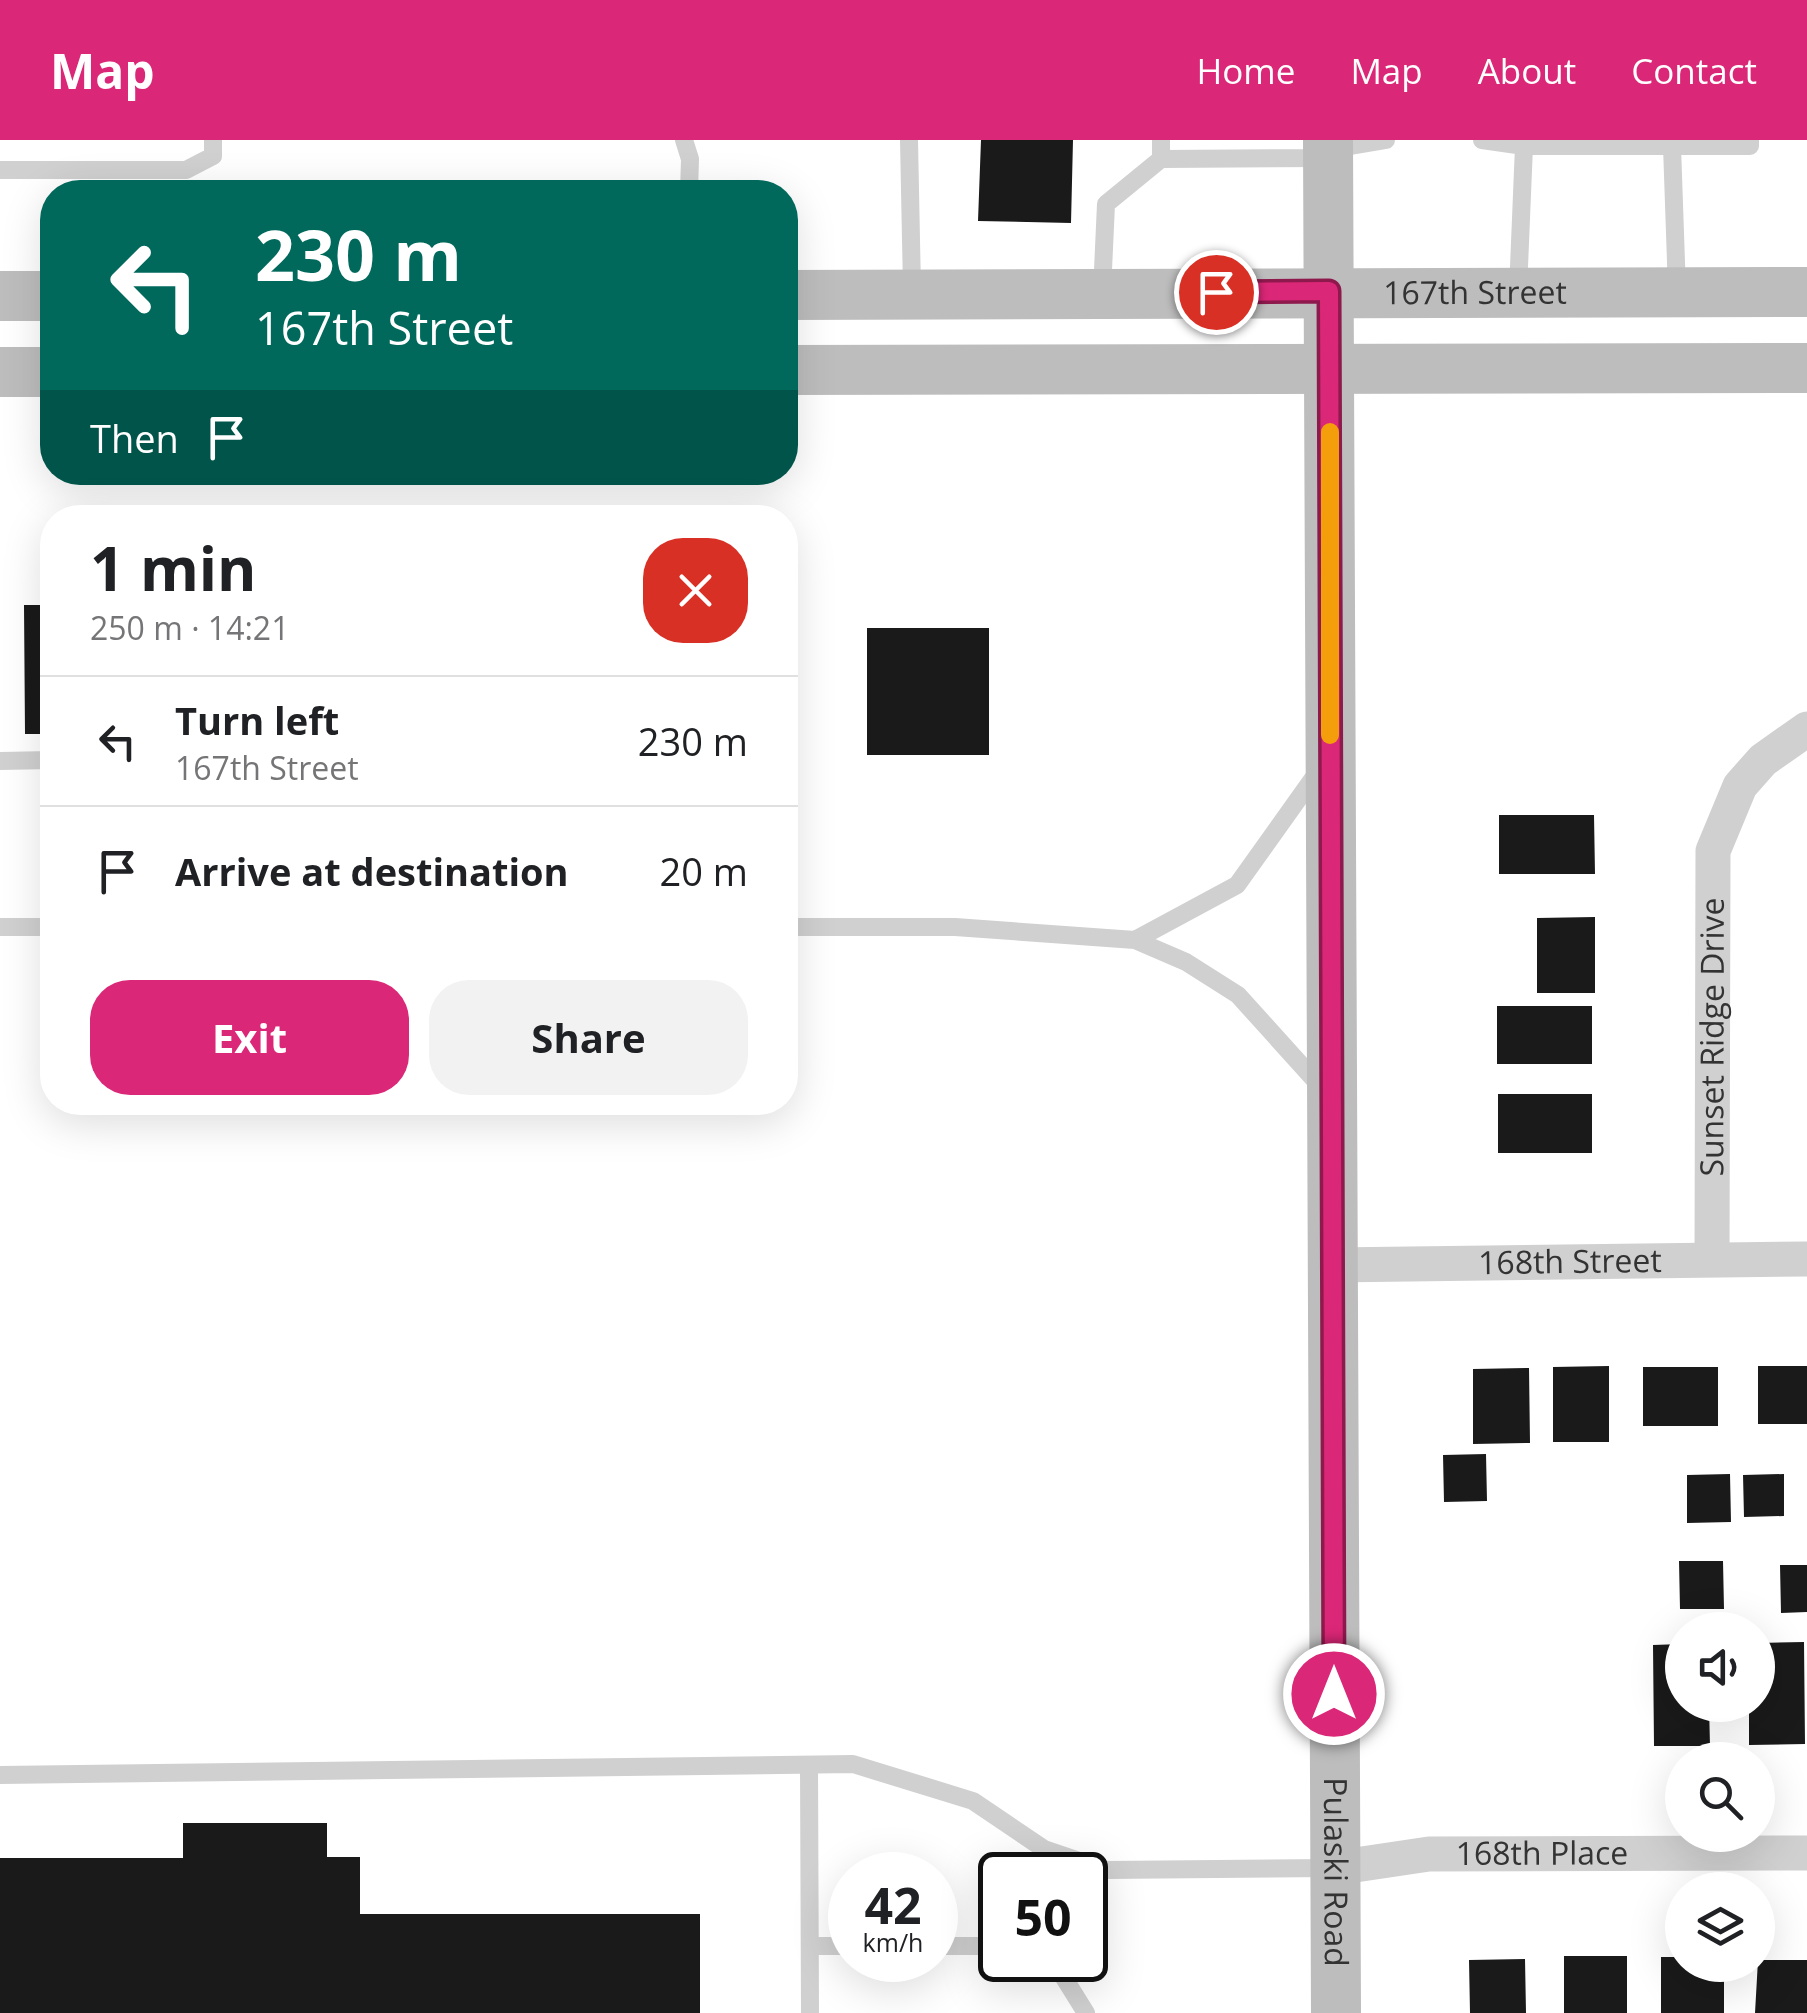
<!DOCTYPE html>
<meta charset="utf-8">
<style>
body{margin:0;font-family:"Open Sans",sans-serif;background:#f2f2f2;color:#202124;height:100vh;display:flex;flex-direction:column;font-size:38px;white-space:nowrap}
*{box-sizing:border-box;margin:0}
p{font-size:32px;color:#757577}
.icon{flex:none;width:55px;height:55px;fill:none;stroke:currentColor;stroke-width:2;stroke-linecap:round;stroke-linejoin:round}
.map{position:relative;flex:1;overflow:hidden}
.sheet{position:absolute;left:40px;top:365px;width:758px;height:610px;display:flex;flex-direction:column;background:#fff;border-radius:40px;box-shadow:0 10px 40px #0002}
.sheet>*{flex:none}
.top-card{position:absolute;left:40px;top:40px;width:758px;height:305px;border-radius:40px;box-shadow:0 10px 40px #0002;background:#00695c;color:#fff;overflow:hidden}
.buttons{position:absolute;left:1665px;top:1472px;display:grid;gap:20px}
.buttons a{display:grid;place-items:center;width:110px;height:110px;border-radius:50%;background:#fff;box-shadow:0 10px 40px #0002;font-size:50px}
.speed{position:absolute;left:828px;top:1712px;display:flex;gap:20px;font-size:50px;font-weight:700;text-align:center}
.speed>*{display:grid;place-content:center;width:130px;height:130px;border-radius:50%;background:#fff;box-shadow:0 10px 40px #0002;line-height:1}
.speed small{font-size:25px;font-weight:400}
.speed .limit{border:5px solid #111;border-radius:15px;background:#fff;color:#111}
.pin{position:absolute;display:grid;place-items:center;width:85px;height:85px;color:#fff;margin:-42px;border:5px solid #fff;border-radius:50%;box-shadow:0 2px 10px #0007}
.me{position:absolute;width:110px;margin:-55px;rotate:0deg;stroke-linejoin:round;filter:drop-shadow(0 0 8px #0008)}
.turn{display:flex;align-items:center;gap:35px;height:210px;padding:0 50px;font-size:45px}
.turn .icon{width:130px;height:130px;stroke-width:2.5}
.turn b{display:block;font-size:70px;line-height:85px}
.then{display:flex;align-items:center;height:95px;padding:0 50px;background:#0003;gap:20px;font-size:38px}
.round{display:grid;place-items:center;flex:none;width:105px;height:105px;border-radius:40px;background:#f2f2f2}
.headline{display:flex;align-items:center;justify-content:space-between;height:170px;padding:0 50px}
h1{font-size:60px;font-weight:700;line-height:75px}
.cta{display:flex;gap:20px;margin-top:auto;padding:20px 50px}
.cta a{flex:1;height:115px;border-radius:40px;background:#db2777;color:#fff;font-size:40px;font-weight:700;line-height:115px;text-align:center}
.cta a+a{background:#f2f2f2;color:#202124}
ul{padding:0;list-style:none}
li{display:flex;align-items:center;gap:30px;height:130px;padding:0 50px;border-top:2px solid #e0e0e0}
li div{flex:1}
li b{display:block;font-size:38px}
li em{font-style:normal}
header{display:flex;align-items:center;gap:60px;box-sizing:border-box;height:140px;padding:0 50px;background:#db2777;color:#fff}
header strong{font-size:48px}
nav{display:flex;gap:55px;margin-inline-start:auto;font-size:35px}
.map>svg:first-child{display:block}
</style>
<header>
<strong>Map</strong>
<nav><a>Home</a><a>Map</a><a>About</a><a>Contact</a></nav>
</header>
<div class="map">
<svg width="1807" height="1873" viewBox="0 0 1807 1873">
<rect width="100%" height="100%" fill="#fff"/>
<path fill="#1a1a1a" d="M981,0h92l-2,83 -93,-2z
M24,465h28v129h-27z
M867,488h122v127h-122z
M1499,675h95l1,59h-96z
M1595,777v76h-58v-75z
M1497,866h95v58h-95z
M1498,954h94v59h-94z
M1609,1226v76h-56v-75z
M1758,1226h49v58h-49z
M1643,1227h75v59h-75z
M1529,1228l1,75 -57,1v-75z
M1486,1314l1,47 -43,1 -1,-47z
M1730,1334l1,48 -44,1v-48z
M1784,1334v42l-40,1 -1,-42z
M1679,1421h44l1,48h-44z
M1780,1425h27v47l-26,1z
M1804,1502l1,102 -56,1v-40h9v-62z
M1682,1504v61h27l1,41h-56l-1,-101z
M183,1683h144v34h33v57h340v99h-700v-155h183z
M1564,1816h63v57h-63z
M1661,1817h21v8h42v48h-63z
M1525,1819l1,54h-56l-1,-53z
M1758,1820h49v53h-52z"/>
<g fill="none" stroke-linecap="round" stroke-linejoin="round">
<path stroke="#d0d0d0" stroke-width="18" d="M684,0l6,19 -1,33
M909,0l3,149
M1161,0v19l165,-1
M1482,0l42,6h226v-6
M1672,6l5,145
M1333,9l53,-9
M0,30h186l27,-14v-16
M1518,151l6,-145
M1102,152l4,-88 55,-45
M0,621l52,-1
M0,787h52
M785,787h170l180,13 51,22 52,33 83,92
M1135,800l102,-55 82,-115
M809,1625l1,248
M0,1635l853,-11 120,37 71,48 62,21 225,-2
M810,1806h40
M935,1806h65
M1053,1820l33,53"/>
<g stroke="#d0d0d0" stroke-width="35">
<path id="s1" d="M1712,1119l1,-408 27,-65 23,-26 44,-31"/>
<path id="s2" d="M1332,1125l475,-6"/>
<path id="s3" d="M1335,1728l94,-14 378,-1"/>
</g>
<g stroke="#bdbdbd" stroke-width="50">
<path id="s4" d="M1328,0l8,1873"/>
<path id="s5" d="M785,155l1022,-3"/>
<path d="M0,156h52"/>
<path d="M785,230l1022,-2"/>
<path d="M0,232h52"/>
</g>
</g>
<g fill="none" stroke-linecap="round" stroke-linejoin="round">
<defs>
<path id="route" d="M1216,152l113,-1 5,1403"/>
</defs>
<use href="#route" stroke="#8e194d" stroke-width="25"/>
<use href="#route" stroke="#db2777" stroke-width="18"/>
<path stroke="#f59e0b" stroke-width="18" d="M1330,292v303"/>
</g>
<g text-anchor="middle" stroke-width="10" stroke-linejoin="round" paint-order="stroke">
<g font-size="32" fill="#333" stroke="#fff">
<text dy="11" stroke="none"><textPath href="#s5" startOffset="690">167th Street</textPath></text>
<text dy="11" stroke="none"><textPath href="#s1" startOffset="222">Sunset Ridge Drive</textPath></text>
<text dy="11" stroke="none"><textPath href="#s2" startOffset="238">168th Street</textPath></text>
<text dy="11" stroke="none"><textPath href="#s3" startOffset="208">168th Place</textPath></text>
<text dy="11" stroke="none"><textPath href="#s4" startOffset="1732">Pulaski Road</textPath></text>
</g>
</g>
</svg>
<div class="buttons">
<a><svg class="icon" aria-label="sound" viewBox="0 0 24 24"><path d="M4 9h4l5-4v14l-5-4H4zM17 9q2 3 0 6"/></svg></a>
<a><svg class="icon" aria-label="search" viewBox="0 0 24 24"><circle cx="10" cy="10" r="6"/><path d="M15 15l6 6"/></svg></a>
<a><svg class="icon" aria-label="layers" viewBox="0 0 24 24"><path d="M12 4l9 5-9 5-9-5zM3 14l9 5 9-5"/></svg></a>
</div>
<div class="speed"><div>42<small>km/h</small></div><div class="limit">50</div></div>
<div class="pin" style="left:1216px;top:152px;background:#d93025"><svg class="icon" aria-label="arrive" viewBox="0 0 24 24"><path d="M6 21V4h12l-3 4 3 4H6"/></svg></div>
<svg class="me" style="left:1334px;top:1554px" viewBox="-20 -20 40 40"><circle r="17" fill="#db2777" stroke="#fff" stroke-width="3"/><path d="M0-11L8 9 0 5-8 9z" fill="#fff"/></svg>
<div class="top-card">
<div class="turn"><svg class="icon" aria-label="left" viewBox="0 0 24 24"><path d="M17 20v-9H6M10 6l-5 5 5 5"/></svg><div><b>230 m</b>167th Street</div></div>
<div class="then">Then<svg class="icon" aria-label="arrive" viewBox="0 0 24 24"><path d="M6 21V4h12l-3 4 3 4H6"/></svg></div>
</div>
<section class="sheet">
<div class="headline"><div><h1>1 min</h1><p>250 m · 14:21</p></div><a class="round" style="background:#d93025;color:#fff"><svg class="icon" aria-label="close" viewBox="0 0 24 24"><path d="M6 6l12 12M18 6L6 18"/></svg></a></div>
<ul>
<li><svg class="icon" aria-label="left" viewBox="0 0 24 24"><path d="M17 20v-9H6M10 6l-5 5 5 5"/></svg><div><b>Turn left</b><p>167th Street</p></div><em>230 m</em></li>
<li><svg class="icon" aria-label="arrive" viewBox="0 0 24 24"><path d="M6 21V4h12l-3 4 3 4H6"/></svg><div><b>Arrive at destination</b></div><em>20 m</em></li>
</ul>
<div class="cta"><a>Exit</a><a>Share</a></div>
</section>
</div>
